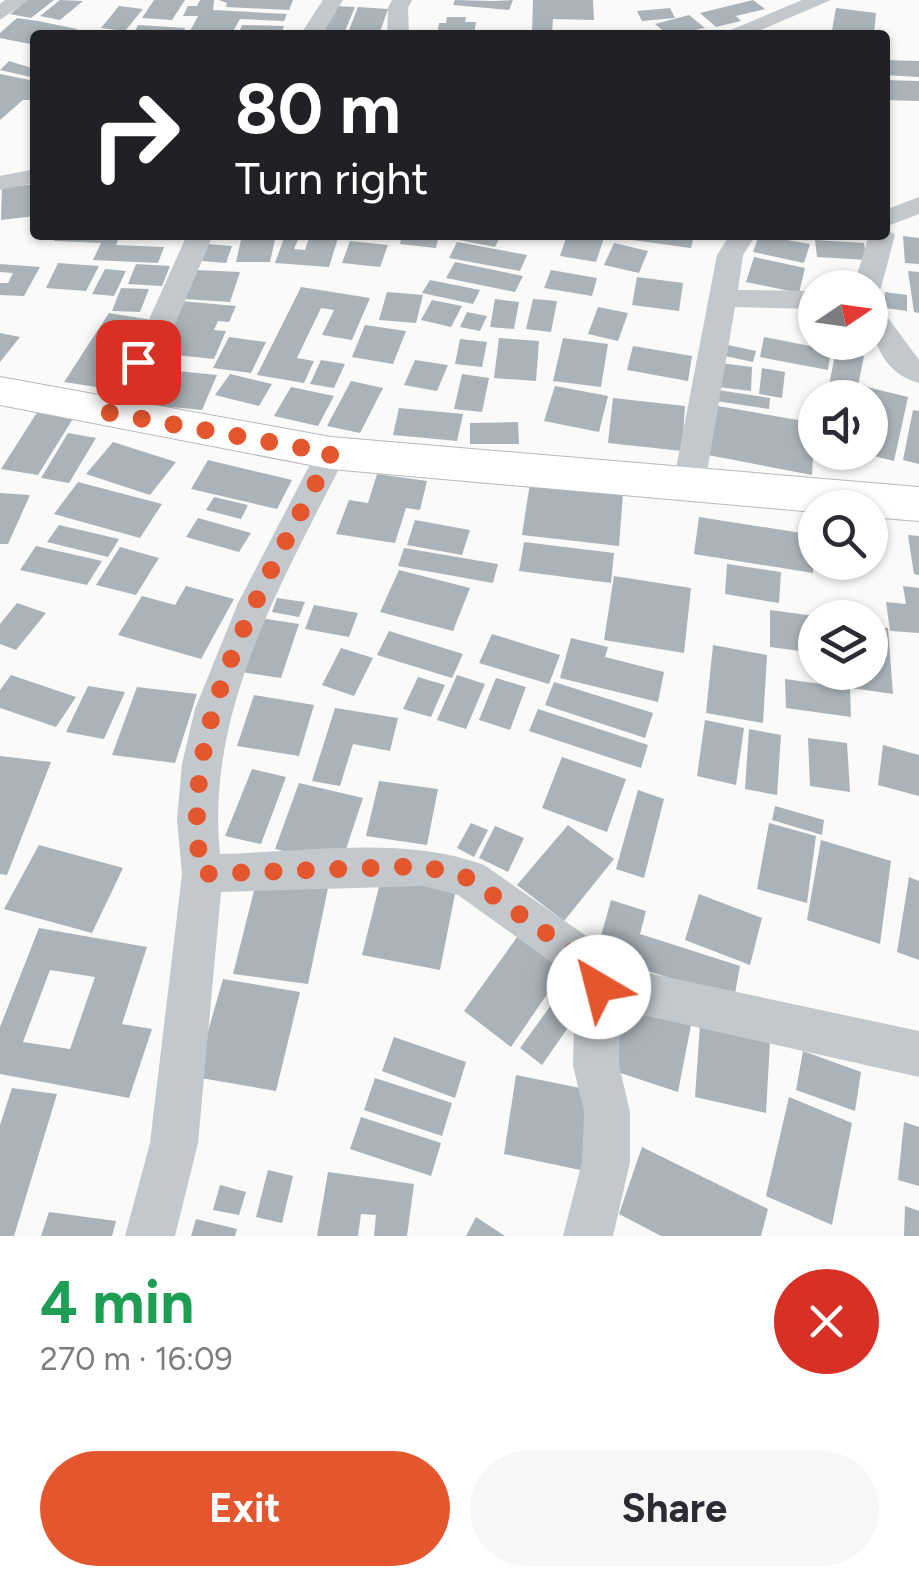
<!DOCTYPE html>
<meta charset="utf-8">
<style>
body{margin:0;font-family:Figtree,sans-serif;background:#f7f7f7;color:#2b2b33;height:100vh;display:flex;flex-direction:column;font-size:38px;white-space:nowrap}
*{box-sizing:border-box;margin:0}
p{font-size:32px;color:#7c7c81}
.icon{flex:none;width:55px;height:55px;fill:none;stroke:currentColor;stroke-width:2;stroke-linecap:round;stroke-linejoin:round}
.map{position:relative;height:1236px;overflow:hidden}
.side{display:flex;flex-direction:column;background:#fff;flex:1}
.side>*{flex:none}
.banner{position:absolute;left:30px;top:30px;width:860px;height:210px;border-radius:10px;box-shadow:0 2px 8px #0004;background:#202124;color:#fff;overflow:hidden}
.needle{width:65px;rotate:77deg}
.fabs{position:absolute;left:798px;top:270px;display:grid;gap:20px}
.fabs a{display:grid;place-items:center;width:90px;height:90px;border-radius:50%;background:#fff;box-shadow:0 2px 8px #0004;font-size:50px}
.pin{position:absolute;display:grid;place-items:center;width:85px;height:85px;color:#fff;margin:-42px;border-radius:20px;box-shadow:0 5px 15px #0006}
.me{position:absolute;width:110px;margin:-55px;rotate:323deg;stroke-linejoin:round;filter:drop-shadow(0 0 8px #0008)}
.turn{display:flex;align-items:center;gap:35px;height:210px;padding:0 40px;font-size:45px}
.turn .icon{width:130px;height:130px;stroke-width:2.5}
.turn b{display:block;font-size:70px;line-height:85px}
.round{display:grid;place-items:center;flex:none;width:105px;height:105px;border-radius:52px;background:#f7f7f7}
.headline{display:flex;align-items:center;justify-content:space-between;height:170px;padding:0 40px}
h1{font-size:60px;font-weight:700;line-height:75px;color:#1e9e55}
.primary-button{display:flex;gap:20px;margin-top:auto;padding:20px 40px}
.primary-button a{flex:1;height:115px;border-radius:60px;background:#e4572e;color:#fff;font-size:40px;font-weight:700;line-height:115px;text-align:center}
.primary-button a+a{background:#f7f7f7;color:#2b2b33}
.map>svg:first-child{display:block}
</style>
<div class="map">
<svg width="919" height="1236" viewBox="0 0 919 1236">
<rect width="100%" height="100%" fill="#fafaf8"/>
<path fill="#aab3b9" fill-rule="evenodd" d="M27,0h27l-23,18 -21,-4z
M60,0l23,1 -23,19 -20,-4z
M154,0h31l-13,20 -30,-2z
M200,0h14l-1,10 74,4 -3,7 -44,-2 -9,16 -42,-2 9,-17h-15l5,-10h9z
M219,0h74l-4,10 -63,-3 1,-4z
M455,0l38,1 20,-1 -4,10 -56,-5z
M533,0h60l1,20 -41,-1 -1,13h-20z
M753,0l12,9 -29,7 5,5 -25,6 -16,-14z
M119,6l24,3 -18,22 -24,-3z
M335,6l20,1 -10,24 -20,-1z
M358,7l30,2 -8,23 -31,-2z
M670,8l5,10 -33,3 -5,-10z
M836,8l40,5 -2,22 -42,-5z
M689,15l16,13 -37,7 -13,-11z
M447,17h19l-1,5h11l-2,13h-37l2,-12h7z
M17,18l21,3 39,8 -7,6h-35v10l-35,-7v-5z
M138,25l47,3 -3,7 -48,-2z
M242,25l42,1 -3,9h-43z
M885,60l34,1v16l-34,-2z
M9,61l26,8v9l-35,-8z
M0,74l35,7v19h-12l-23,20z
M885,80l34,1v20l-34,-1z
M35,184v32l-34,4 1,-32z
M57,235h63l-4,10 48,2 -6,16 -65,-3 8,-17 -47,-2z
M242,235h34l-6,27h-34z
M285,235h15l-6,14 11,1 5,-15h29l-10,32 -54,-4z
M402,235h37l-3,13 -36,-4z
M461,235h40l-6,12 -36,-7z
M567,235h38l-9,27 -36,-6z
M633,235h61l-3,13 -59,-8z
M759,235l51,9 -6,19 -51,-11z
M903,236l16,2v26l-14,-1z
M815,240l49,3 3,17 -50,-3z
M350,241l38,4 -8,22 -38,-4z
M457,242l70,13 -7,16 -71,-13z
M614,243l34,8 -9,22 -35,-8z
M207,244l25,2 -6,17 -24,-2z
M754,257l51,11 -6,25 -53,-11z
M455,262l68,14 -8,16 -69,-14z
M58,263l41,3 -13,25 -40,-3z
M0,264l40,3 -16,29 -24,-1v-12h8l5,-10 -13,-1z
M136,264l34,2 -8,20 -34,-2z
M105,269l21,2 -12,25 -22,-2z
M196,270l44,2 -10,30 -46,-3z
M551,270l46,8 -5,18 -48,-8z
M908,271l11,1v41l-5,-1z
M637,277l46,6 -4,28 -47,-6z
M430,280l50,10 -7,14 -51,-11z
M301,287l69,11 -18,42 -30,-5 12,-25 -13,-2 -24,50 17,3 -10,22 -47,-8z
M121,288l28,1 -9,23 -28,-1z
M387,292l36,3 -7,28 -37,-3z
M885,292l22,3v16l-22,-3z
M495,299l24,3 -5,27 -24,-2z
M533,299l24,2 -6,31 -25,-3z
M432,300l30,6 -11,21 -30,-7z
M181,301l55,5 -7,16 -11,-1 -4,9 12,1 -12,28 -57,-6z
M598,307l30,6 -10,28 -30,-7z
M467,312l20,4 -7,15 -20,-4z
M109,313l43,7 -43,69 -45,-7z
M365,325l41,6 -13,33 -41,-7z
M0,333l20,4 -20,25z
M229,337l37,5 -15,31 -38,-5z
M764,337l67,13 -3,20 -68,-13z
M499,338l40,3 -3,40 -42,-3z
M563,338l45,6 -7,43 -48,-6z
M460,339l27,3 -5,25 -27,-3z
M723,344l33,7 -3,11 -33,-7z
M633,346l59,10 -4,25 -61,-11z
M836,350l28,6 -8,40 -28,-6z
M321,360l24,4 -11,24 -24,-4z
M415,360l33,5 -11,26 -33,-6z
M720,363l32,4 -1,24 -33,-4z
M762,368l23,4 -3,26 -23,-4z
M167,370l50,5 -15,35 -50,-5z
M230,374l42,10 -13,22 -44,-11z
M462,374l27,4 -7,34 -28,-3z
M351,381l32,7 -23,45 -33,-7z
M555,386l53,10 -9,36 -55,-11z
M291,387l43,9 -16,30 -44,-10z
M867,387l41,10 -14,64 -24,-6v-57h-6z
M718,390l52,8 -1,11 -53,-8z
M613,398l72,8 -3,45 -74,-8z
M718,406l97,17 -3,52 -104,-20z
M399,408l64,6 -6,27 -64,-6z
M913,410l6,1v53l-16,-4z
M38,411l36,6 -36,58 -37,-6z
M518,422l1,22h-49v-21z
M68,433l28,5 -27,45 -28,-5z
M113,442l63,20 -26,33 -64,-21z
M208,460l84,20 -15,29 -86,-20z
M377,474l50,7 -7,29 -14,-2 -11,35 -59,-9 13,-34 19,3z
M78,482l84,22 -22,34 -86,-24z
M530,483l93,10 -4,53 -97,-11z
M0,493l30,2 -22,49h-8z
M214,497l34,8 -7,14 -35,-9z
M699,517l115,18 -1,38 -119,-19z
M198,518l53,15 -12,19 -53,-15z
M415,520l55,10 -8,25 -55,-10z
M59,525l60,14 -11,18 -61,-15z
M908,535l11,1v39l-5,-1z
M524,542l90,11 -3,30 -92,-12z
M36,546l66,15 -15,24 -67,-15z
M120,547l39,11 -23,37 -40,-10z
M404,548l94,16 -5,19 -95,-17z
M727,564l54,8 -2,31 -54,-9z
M399,570l71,18 -17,43 -73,-19z
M614,576l77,12 -7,65 -80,-13z
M186,586l48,13 -33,60 -83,-24 24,-39 33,9z
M903,586l16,2v45l-29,-2 -4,-29 20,2z
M277,598l28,4 -6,15 -27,-5z
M17,603l29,10 -30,37 -16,-6v-20z
M314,605l44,8 -9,24 -44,-8z
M770,610l45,6v37l-45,-6z
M260,618l39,6 -18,54 -40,-6z
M870,626l18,2 5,66 -42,-6 -1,-16h20z
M389,631l74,23 -11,24 -75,-23z
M492,634l68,21 -11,29 -70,-21z
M571,638l37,9 -3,10 59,15 -6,30 -98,-24z
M713,645l54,10 -4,68 -57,-10z
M341,648l32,10 -19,38 -32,-11z
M11,675l65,22 -20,30 -56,-19v-18z
M457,675l28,9 -19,45 -29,-9z
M418,677l27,8 -14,32 -28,-8z
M496,678l30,9 -16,43 -31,-10z
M785,679l65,9 1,29 -65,-9z
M554,682l99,31 -8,25 -100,-33z
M88,686l37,6 -21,47 -38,-7z
M137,687l60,7 -22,69 -63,-8z
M254,695l60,10 -15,51 -62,-10z
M335,708l63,10 -8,33 -37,-7 -13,42 -28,-5z
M538,709l110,36 -7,23 -112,-37z
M705,720l39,8 -8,57 -39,-9z
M749,729l32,6 -4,60 -32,-6z
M808,738l39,5 3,49 -40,-6z
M883,745l36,10v41l-41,-11z
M0,756l51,6 -44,113 -7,-1z
M562,757l64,22 -19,53 -65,-24z
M252,769l34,8 -25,67 -36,-8z
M379,781l59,8 -11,56 -61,-9z
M299,783l64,15 -22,66 -66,-15z
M638,790l26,9 -20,79 -28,-9z
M775,806l49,14 -2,15 -50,-15z
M471,823l17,7 -14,27 -17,-9z
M769,823l47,13 -9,67 -50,-14z
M568,825l46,34 -50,62 -47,-36z
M495,826l29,12 -16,34 -29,-14z
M821,840l70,21 -11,83 -73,-24z
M39,845l84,23 -31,65 -88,-24z
M382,875l74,14 -16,81 -78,-15z
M909,877l10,4v79l-22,-8z
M257,879l71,9 -20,96 -75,-10z
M699,894l63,24 -12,47 -65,-25z
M611,900l35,11 -6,23 100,32 -6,33 -138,-45z
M39,928l108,19 -25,77 30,5 -23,69 -129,-24v-47zM50,970l45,7 -25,72 -47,-7z
M520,933l47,32 -56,82 -47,-36z
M223,979l77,13 -24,99 -81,-14z
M557,997l21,16 -36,52 -22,-17z
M618,997l74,23 -14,72 -76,-25z
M700,1025l70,16 -4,72 -71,-16z
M394,1037l72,25 -11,36 -73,-27z
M803,1051l58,21 -6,39 -59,-21z
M516,1075l79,16 -10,80 -81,-17z
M375,1078l77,25 -10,33 -78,-26z
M12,1088l45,6 -43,142h-14v-111z
M789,1097l63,26 -20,102 -66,-29z
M361,1117l80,26 -10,33 -81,-27z
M904,1122l15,5v59l-21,-6z
M642,1147l126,62 -7,27h-100l-42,-22z
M268,1170l25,6 -11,47 -26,-6z
M328,1172l86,12 -7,52h-33l2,-21 -15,-1 -3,22h-41z
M220,1185l26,7 -7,23 -26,-5z
M905,1206l14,5v25h-15z
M49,1212l67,9 -4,15h-71z
M476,1217l29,19h-39z
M196,1219l41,10 -2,7h-44z"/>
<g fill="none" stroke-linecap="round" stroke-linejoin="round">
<defs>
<path id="secondary" d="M0,377l331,60 588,50v34l-49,-4v-9h-55v4l-484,-43 -331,-64z"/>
</defs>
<use href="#secondary" stroke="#b3babf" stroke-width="2"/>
<path fill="#c3c8cc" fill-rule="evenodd" d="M5,0h23l-28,20v-16z
M323,0h20l-21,35h-22z
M392,0h20l-4,8 1,27h-22l1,-27z
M802,0h29l-82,35h-30z
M35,169v14l-35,7v-14z
M919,197v17l-34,13v-17z
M885,228l10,7 -14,53 -11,8v-8h-17l16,-53h16z
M187,235h26l-44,103 -53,81 -11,3 -11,-3 -4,-7 51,-75z
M730,235h26l-13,20 -5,35 77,1v18l-80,-2 -30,177 -5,8 -11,4 -11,-4 -5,-8 44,-229z
M870,304l10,3 39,53v23c-37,-10 -49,-45 -49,-79z
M331,442l11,3 5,8c-63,126 -142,256 -127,401 84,-2 185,-19 264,11l124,86 7,15 304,65v46l-299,-67 -1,55 11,47v50l-17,74h-50l19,-74 2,-50 -11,-47 2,-86 -117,-84 -35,-9 -202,6 -23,251 -23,93h-50l25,-93 32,-269 -5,-55 5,-55 13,-55 43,-106 82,-158z"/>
<use href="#secondary" fill="#fff" fill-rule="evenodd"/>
</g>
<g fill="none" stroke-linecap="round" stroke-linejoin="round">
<path stroke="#e4572e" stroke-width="18" stroke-dasharray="0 32.4" d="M138,362l-33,50 226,41c-63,127 -157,273 -129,421l221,-8 45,12 125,88 6,21"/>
</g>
</svg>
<div class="fabs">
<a><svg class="needle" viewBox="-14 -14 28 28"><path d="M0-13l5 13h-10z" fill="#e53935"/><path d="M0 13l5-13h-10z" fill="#7c7c81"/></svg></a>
<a><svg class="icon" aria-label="sound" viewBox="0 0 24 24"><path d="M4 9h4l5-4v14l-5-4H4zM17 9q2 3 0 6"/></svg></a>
<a><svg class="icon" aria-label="search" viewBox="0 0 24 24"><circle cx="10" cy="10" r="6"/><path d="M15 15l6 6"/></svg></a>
<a><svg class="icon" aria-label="layers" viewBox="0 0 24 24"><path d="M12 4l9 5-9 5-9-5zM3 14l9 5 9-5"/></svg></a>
</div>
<div class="pin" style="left:138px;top:362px;background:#d93025"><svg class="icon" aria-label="arrive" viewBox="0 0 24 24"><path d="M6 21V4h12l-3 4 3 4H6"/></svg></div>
<svg class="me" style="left:599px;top:987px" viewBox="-20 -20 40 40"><circle r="19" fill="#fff"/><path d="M0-13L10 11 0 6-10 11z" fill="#e4572e"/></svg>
<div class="banner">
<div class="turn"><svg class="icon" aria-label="right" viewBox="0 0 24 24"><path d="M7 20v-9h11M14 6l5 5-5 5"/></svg><div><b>80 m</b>Turn right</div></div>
</div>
</div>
<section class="side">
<div class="headline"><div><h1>4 min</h1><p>270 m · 16:09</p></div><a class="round" style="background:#d93025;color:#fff"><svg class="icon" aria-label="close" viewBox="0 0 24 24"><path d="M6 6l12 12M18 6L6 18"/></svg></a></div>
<div class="primary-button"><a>Exit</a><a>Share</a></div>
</section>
